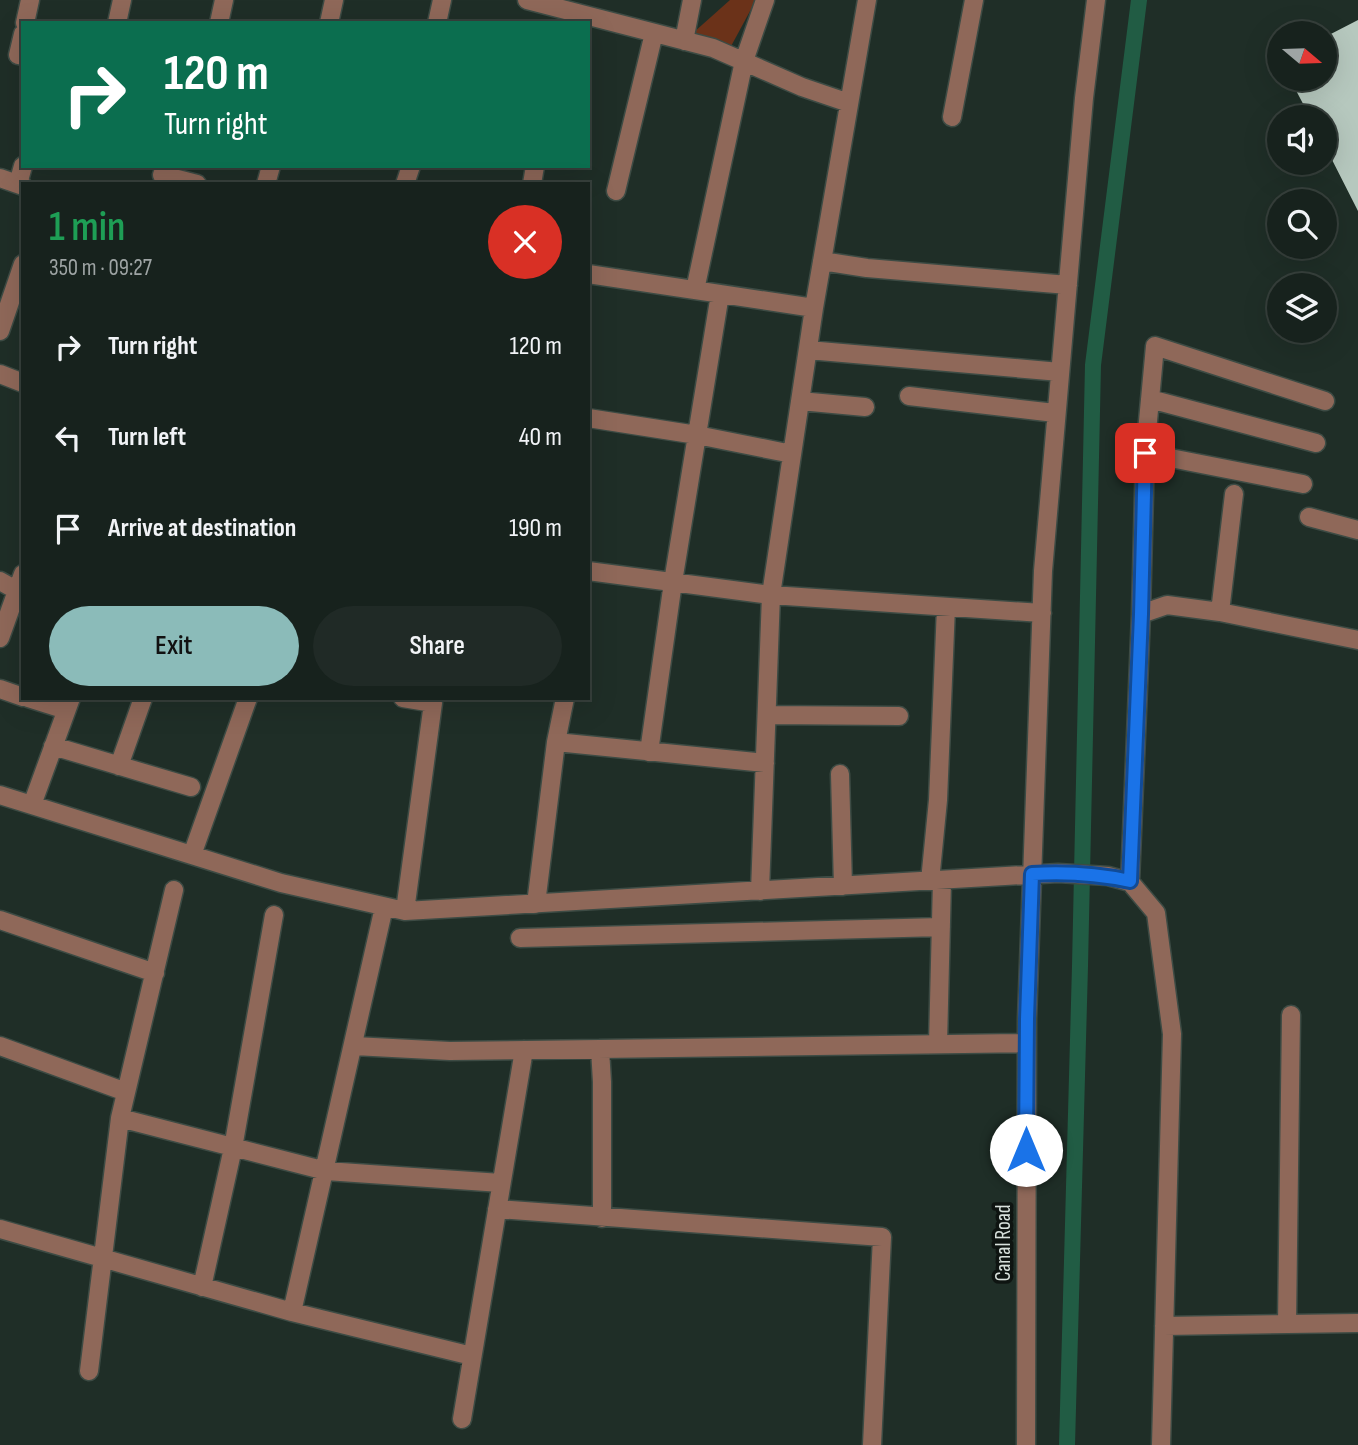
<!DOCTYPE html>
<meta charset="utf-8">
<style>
body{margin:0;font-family:"Sofia Sans Condensed",sans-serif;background:#202a26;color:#f1f3f6;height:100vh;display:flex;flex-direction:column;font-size:26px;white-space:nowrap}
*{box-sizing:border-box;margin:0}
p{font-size:23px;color:#9ea4a4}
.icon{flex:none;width:38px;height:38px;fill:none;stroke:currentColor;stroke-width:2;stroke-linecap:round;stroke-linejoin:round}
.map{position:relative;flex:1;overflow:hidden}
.sheet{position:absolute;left:21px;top:182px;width:569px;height:518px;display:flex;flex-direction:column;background:#17221d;border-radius:0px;box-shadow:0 7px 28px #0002,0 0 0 2px #363f3b}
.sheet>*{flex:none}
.top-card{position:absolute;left:21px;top:21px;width:569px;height:147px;border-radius:0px;box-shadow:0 7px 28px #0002,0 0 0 2px #363f3b;background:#0b6e4f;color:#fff;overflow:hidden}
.needle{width:46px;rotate:109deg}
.buttons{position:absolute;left:1267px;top:21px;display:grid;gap:14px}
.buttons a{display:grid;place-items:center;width:70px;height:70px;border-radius:50%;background:#17221d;box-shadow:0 7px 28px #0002,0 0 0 2px #363f3b;font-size:35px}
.pin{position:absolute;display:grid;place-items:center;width:60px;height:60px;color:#fff;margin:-30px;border-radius:14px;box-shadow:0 4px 10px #0006}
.me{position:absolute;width:77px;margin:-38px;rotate:0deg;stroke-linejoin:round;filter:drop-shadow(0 0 5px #0008)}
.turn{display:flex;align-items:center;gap:24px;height:147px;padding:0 28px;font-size:32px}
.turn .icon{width:91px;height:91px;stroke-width:2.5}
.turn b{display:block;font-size:49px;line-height:60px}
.round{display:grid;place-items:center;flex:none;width:74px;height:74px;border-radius:37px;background:#202a26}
.overview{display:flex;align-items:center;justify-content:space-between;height:119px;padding:0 28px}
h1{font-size:42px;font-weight:600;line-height:52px;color:#1e9e55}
.cta{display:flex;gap:14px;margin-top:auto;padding:14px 28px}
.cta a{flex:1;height:80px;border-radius:42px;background:#8bbbb9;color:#111;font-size:28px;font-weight:600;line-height:80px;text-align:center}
.cta a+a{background:#202a26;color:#f1f3f6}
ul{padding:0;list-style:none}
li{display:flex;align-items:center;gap:21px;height:91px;padding:0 28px}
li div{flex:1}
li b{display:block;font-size:26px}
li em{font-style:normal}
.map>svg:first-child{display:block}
</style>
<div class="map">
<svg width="1358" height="1445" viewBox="0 0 1358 1445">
<rect width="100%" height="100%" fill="#1f2e27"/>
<path fill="#6b3219" d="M730,0h26l-27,50 -45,-9z"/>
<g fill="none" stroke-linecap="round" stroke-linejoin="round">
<path stroke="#215c44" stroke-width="16" d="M1067,1445l13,-479 13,-601 46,-365"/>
</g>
<path fill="#b6c8be" d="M1358,20v191l-33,-65v-29h-15l-20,-38h35v-42z"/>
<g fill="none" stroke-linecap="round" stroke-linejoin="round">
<defs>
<path id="minor" d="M527,0l186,48 89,39 47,16
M25,23l5,-23
M117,23l5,-23
M219,23l5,-23
M329,23l5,-23
M437,23l5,-23
M23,34l-5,21 5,1
M684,41l8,-41
M952,117l22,-117
M162,175l35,9
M0,178l23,8
M18,184l5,-18
M266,184l5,-18
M405,184l6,-18
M532,184l3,-18
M616,191l38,-158
M822,261l45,7 201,17
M588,274l226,34
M695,290l49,-229 21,-61
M0,331l23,-67
M808,350l252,22
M0,374l23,9
M909,396l146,17
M1150,399l166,44
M800,401l65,6
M588,418l109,17 95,19
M1145,453l158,31
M1309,517l49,13
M588,571l183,24 43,-287 53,-308
M0,581l23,13
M1220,612l14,-118
M1141,614l4,-161 10,-107 170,55
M0,638l23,-64
M0,689l23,8
M28,698l38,12
M403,698l30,5 -28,208
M767,715l132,1
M556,742l209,21
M53,746l138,41
M649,752l24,-170 47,-288
M119,766l24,-68
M840,774l3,112
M0,795l281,88 124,28 653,-38 50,3 22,6 26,31 16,121 -11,411
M32,805l39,-107
M192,855l56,-157
M930,881l8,-81 8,-193
M1130,882l11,-268 26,-9 53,7 138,28
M760,891l11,-296 271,18
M536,904l20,-162 9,-44
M0,920l155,53
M520,938l421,-11
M938,1044l4,-163
M0,1046l126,46
M354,1046l96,5 577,-8
M600,1049l2,33v136
M120,1118l206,53 175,12
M497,1209l385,28 -10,208
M0,1229l292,83 180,44
M202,1287l31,-139 41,-233
M292,1312l92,-405
M1287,1324l4,-309
M1164,1326l194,-3
M89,1371l31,-253 54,-228
M462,1419l62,-369
M1026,1445l1,-426 16,-448 41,-473 12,-98"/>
</defs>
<use href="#minor" stroke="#3d4b44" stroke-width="21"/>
<use href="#minor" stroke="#8f6859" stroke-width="18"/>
</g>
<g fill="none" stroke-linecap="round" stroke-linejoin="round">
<defs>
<path id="route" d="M1026,1150l1,-131 5,-145c33,-2 66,0 98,7l11,-267 4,-161"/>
</defs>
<use href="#route" stroke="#114b97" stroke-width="18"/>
<use href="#route" stroke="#1a73e8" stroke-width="12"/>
</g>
<g text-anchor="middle" stroke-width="7" stroke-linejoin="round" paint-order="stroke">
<g font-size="21" fill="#d8e1dc" stroke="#0e1411">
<text transform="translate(1003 1243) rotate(-90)" y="7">Canal Road</text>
</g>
</g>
</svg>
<div class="buttons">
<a><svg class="needle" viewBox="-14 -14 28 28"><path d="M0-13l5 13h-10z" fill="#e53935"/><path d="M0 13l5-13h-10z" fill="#9ea4a4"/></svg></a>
<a><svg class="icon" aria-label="sound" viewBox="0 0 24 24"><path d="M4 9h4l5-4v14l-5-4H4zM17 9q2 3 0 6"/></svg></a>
<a><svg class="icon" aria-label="search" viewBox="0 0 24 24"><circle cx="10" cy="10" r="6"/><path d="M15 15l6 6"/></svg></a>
<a><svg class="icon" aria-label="layers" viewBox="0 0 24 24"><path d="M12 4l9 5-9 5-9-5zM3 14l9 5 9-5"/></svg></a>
</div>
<div class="pin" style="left:1145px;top:453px;background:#d93025"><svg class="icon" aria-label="arrive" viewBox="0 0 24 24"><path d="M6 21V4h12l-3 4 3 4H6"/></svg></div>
<svg class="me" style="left:1026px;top:1150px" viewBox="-20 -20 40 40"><circle r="19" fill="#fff"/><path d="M0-13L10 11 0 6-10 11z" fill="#1a73e8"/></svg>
<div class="top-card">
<div class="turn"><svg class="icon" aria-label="right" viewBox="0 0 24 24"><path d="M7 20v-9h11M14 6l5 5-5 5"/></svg><div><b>120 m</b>Turn right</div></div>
</div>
<section class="sheet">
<div class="overview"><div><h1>1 min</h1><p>350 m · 09:27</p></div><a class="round" style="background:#d93025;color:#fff"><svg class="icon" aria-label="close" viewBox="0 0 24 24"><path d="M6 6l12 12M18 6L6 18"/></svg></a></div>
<ul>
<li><svg class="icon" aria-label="right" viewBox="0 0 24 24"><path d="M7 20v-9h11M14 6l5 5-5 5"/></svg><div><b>Turn right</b></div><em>120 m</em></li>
<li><svg class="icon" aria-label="left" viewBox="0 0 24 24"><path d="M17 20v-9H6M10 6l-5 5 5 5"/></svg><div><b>Turn left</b></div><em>40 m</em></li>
<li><svg class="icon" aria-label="arrive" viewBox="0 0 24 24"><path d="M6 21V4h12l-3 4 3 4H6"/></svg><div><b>Arrive at destination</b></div><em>190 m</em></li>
</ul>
<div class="cta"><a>Exit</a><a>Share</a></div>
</section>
</div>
